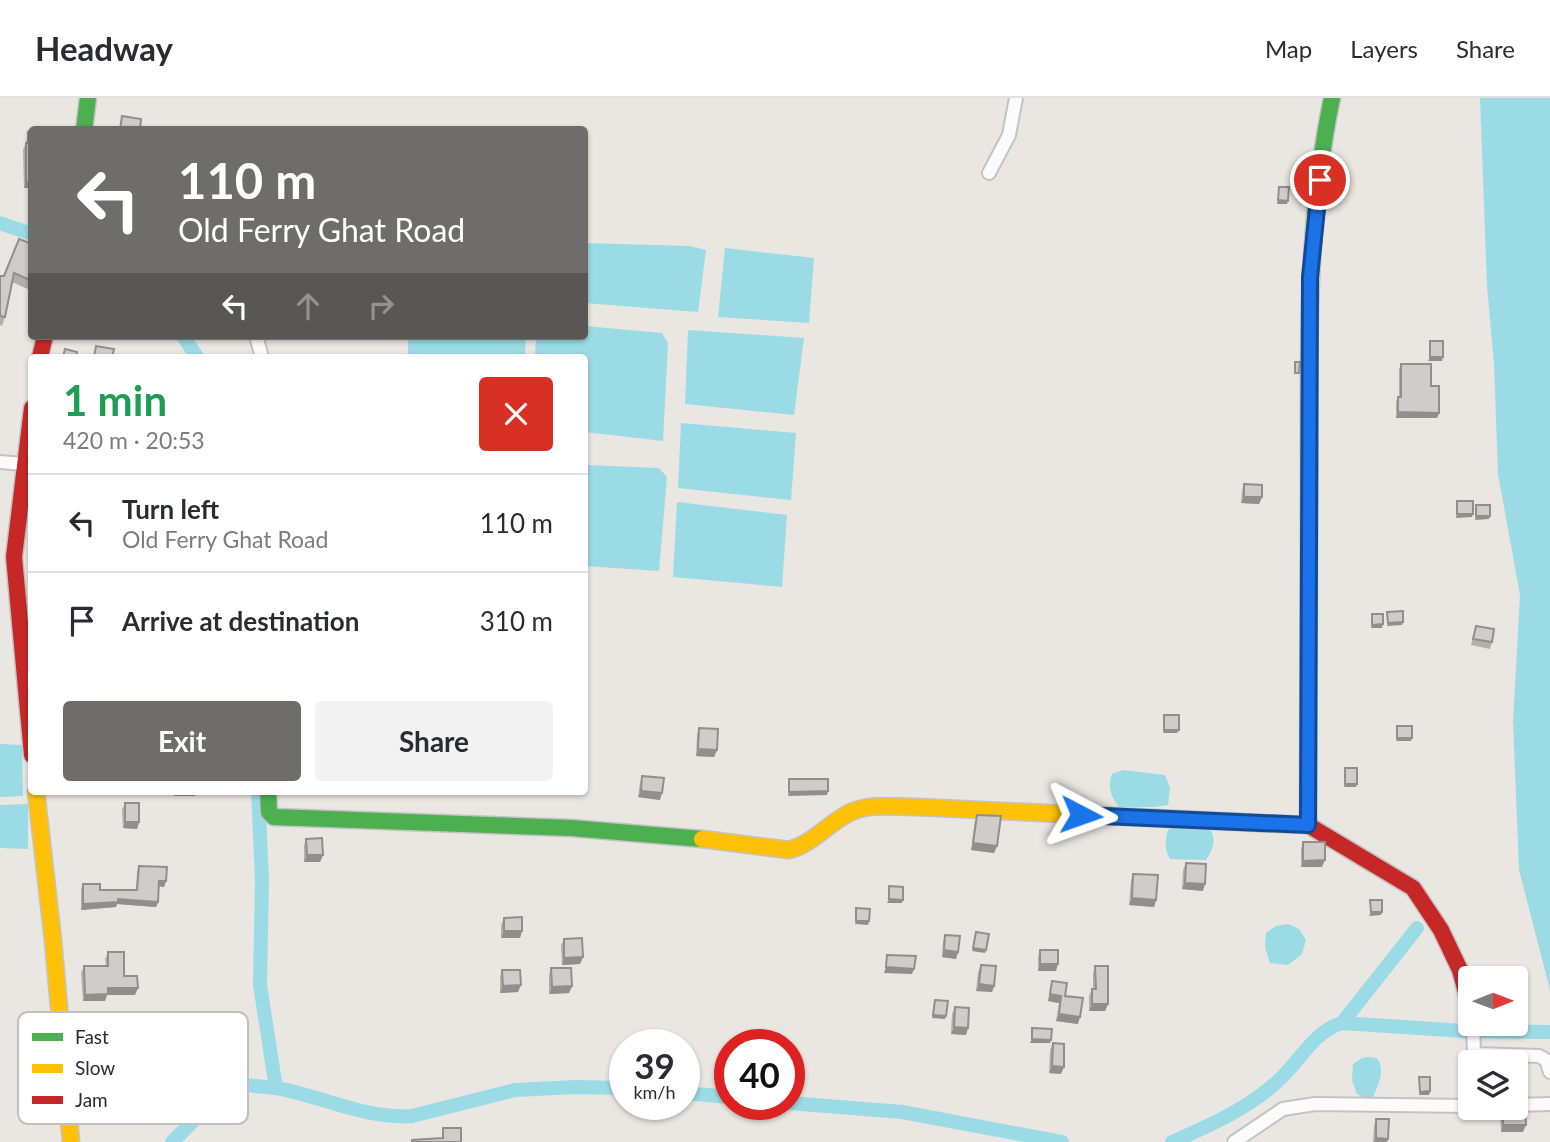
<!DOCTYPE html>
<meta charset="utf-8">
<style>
body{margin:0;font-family:Lato,sans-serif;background:#f2f2f3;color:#2b2b33;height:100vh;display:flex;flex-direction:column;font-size:26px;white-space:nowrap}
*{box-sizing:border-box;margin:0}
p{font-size:23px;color:#7c7c81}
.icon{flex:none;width:38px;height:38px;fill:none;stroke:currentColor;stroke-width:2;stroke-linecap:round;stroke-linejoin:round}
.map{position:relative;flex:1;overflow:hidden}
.panel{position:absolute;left:28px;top:256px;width:560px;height:441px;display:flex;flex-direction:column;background:#fff;border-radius:7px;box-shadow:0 2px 5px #0004}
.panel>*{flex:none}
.banner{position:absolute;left:28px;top:28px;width:560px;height:214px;border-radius:7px;box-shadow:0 2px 5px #0004;background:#6e6d6c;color:#fff;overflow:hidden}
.needle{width:46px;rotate:89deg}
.controls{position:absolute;left:1458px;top:868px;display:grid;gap:14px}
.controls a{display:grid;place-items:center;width:70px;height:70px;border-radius:7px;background:#fff;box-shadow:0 2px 5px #0004;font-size:35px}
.speed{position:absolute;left:609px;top:931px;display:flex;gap:14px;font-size:35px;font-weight:700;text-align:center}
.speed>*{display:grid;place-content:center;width:91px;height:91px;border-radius:50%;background:#fff;box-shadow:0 2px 5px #0004;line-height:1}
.speed small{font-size:18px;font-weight:400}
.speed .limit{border:10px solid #d22;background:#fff;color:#111}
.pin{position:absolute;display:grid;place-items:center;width:60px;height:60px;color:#fff;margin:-30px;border:4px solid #fff;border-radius:50%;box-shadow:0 2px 7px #0007}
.me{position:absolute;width:77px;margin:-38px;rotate:94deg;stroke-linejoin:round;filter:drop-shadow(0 0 5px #0008)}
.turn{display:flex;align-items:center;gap:24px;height:147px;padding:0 35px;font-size:32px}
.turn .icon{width:91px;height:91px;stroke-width:2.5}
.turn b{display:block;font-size:49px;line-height:60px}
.lanes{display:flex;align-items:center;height:66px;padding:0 35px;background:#0003;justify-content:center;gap:35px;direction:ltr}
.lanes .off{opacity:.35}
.round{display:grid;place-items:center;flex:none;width:74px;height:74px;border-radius:7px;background:#f2f2f3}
.headline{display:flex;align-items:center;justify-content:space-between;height:119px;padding:0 35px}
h1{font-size:42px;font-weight:700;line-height:52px;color:#1e9e55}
.cta{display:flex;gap:14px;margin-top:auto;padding:14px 35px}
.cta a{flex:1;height:80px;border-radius:7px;background:#6e6d6c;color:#fff;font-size:28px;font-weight:700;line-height:80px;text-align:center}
.cta a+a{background:#f2f2f3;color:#2b2b33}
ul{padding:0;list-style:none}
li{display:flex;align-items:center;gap:21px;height:98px;padding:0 35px;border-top:2px solid #e1e1e2}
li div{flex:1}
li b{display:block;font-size:26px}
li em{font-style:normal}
header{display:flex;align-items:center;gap:42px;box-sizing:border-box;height:98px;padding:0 35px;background:#fff;border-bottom:2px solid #e1e1e2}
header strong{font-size:33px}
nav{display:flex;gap:38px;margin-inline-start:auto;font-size:24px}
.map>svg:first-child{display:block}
</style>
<header>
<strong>Headway</strong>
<nav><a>Map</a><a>Layers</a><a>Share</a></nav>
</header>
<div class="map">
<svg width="1550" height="1044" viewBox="0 0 1550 1044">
<rect width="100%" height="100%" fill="#eae6e2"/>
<path fill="#9bdbe6" d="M1480,0h70v892l-31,-120 -6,-149 7,-126 -22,-121 -4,-110 -7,-78z
M584,145l106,3 16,4 -8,62 -113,-9z
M725,150l89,10 -5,65 -91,-6z
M585,228l77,7 6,10 -5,98 -78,-9 -1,-75h-49l1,-21h48z
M688,232l116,8 -10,77 -109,-11z
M408,238h118l-1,21h-117z
M681,325l115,10 -5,67 -113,-12z
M585,367l74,3 8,9 -8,94 -74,-5z
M677,404l110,13 -5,72 -109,-10z
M0,646l22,1 1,51 -23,1z
M1123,672l42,5 5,13 -2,17 -13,2h-36c-8,-10 -12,-20 -7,-33z
M28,706v45l-28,-1v-43z
M1208,728c9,13 6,22 -2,34l-36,-1c-6,-10 -5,-18 -2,-29l5,-3z
M1288,826l11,5 7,11 -4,14 -14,11 -18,-2 -5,-16 1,-14 10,-7z
M1368,959l9,1c9,13 1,26 -4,40l-7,1 -9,-5 -5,-14 1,-16 9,-6z"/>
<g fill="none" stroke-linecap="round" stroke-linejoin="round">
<path stroke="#9bdbe6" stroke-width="14" d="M0,125l32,11
M183,238l14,21
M258,693l4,89 -2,105 16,103c46,8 88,31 136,28l103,-26 61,-3 49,1
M1342,925l75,-95
M684,995l46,4
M789,1005l113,9 160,30
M172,1044l54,-53 19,-4 31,3
M1172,1044c38,-17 76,-33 107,-62 21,-19 35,-49 63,-57l122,8 86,1"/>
<defs>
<path id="street" d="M989,75l20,-38 7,-37
M256,238l6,21
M0,364l23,2
M1473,926l1,30 65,2 7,4 4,12
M1516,1007l34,-1
M1234,1044l49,-33 32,-5 155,2"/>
<path id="fast" d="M84,32l4,-32
M1309,419c1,-139 -6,-282 23,-419
M268,693l1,21 5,5 297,11 131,11"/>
<path id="slow" d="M36,693l17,149 18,202
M1308,727l1,-308
M702,741l87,11c24,-6 39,-27 62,-38 20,-9 44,-5 66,-5l343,16"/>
<path id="jam" d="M40,259l5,-21
M32,310l-18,149 18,198
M1260,725l48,2 105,63 28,42 19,40 10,36"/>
</defs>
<use href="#street" stroke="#c4c3c3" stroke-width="16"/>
<use href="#fast" stroke="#c4c3c3" stroke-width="19"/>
<use href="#slow" stroke="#c4c3c3" stroke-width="19"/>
<use href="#jam" stroke="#c4c3c3" stroke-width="19"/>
<use href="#street" stroke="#fcfbfb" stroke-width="12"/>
<use href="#fast" stroke="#4caf50" stroke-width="16"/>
<use href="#slow" stroke="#ffc107" stroke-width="16"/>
<use href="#jam" stroke="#c62828" stroke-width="16"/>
</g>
<path fill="#b2afad" d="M28,34h4v56h-8l-1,-38 3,-7z
M32,146v47l-20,-9 -7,35 -3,9 -2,-1v-49h4z
M1401,266l30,22 8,27 -2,5h-41v-16l2,-5h1v-28z
M1244,386l18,13 -3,7 -18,-1 1,-12z
M1476,528l16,16 -2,7 -19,-4z
M699,630l18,22 -3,7 -18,-1 1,-21z
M642,678l18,24 -22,-3 2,-14z
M125,705l14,19 -2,7 -14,-1 -1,-18z
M977,717l20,31 -3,7 -23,-3 4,-29z
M306,741l17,16 -3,7h-16v-17z
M1303,744l19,25h-21v-18z
M1186,765l17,28 -21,-2 1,-19z
M139,768l27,15 -2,6 -5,-1 -1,16 -2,5 -39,-3 -1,3 -35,3v-21l2,-5 17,6h36l1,-19z
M1133,776l23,26 -2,7 -25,-2 2,-24z
M504,820l18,13 -2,7h-19v-13z
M945,837l13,17 -2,7 -14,-2 1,-15z
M564,841l19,18 -3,7 -18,1 -1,-20z
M1040,852l16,21h-18v-14z
M108,854l16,24 11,19h-28l-2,6h-22l-2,-28 3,-7h22l-1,-7z
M981,867l13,21 -2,6 -16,-1 2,-19z
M1095,868l13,38 -3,7h-16v-15l3,-7h1v-16z
M551,870l21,18 -3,7 -20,1v-19z
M502,872l16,22 -18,1v-16z
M1052,883l13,15 13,28 -22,-3 3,-18 -11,-2 2,-13z
M955,909l11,28 -15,-1 1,-20z
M99,939l22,20 -3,7h-22v-20z
M1053,945l8,31 -12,-1 1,-23z
M1502,1010h14l7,24h-22l-1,-19z
M1376,1021l12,20 -1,3h-14l1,-16z"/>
<path fill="#918f8d" d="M26,84h6v6h-8z
M1278,102l10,1 -1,3h-10z
M1430,259h13l-1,4h-14z
M1398,314l41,1 -2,5h-41z
M1244,399h18l-3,7 -18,-1z
M1457,416h16l-1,3 -16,1z
M1476,418h14l-1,3 -14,1z
M1403,524l-1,3 -15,1 1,-3z
M1383,526l-1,4h-11l1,-3z
M1164,632h15l-2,3h-14z
M1397,640h15l-1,3h-15z
M698,651l19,1 -3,7 -18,-1z
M1345,686h12l-1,3h-12z
M176,693h21l-2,5h-21z
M641,693l21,2 -2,7 -22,-3z
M828,693l-1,4 -39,1 1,-4z
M125,724h14l-2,7 -14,-1z
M973,745l24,3 -3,7 -23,-3z
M307,757h16l-3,7h-16z
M1325,762l-3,7h-21l2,-6z
M159,783h7l-2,6 -7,-1z
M1185,785l20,1 -2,7 -21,-2z
M1132,800l24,2 -2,7 -25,-2z
M118,801l40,3 -2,5 -39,-3 -1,3 -35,3 2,-6z
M889,801l14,1 -1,3h-15z
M1371,814h11l-1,3 -12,1z
M856,823h13l-1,4 -13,-1z
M504,833h18l-2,7h-19z
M973,850l13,2 -1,3 -13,-2z
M944,852l14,2 -2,7 -14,-2z
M583,859l-3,7 -18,1 2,-7z
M1040,866h18l-2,7h-18z
M886,869l28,2 -2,5 -28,-1z
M979,886l15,2 -2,6 -16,-1z
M521,887l-3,7 -18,1 3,-7z
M572,888l-3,7 -20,1 3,-7z
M108,890h30l-3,7h-28l-2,6h-22l2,-6z
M1050,896l11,2 -2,7 -11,-2z
M1092,906h16l-3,7h-16z
M1059,916l21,3 -2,7 -22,-3z
M933,917l13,1 -1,3 -13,-1z
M954,929l14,1 -2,7 -15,-1z
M1032,941l19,1 -1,3h-20z
M98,959h23l-3,7h-22z
M1052,968l12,1 -3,7 -12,-1z
M1430,993l-1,4h-10l1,-3z
M1503,1027h23l-3,7h-22z
M1376,1040l12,1 -1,3h-13z"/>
<path fill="#cfccc9" stroke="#918f8d" stroke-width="2" d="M122,18l19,3 -1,11h-20z
M28,34h4v11h-4z
M26,45h6v39h-6z
M1279,89h10l-1,14 -10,-1z
M19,141l13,5v37l-18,-8 -9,44 -5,-1v-40h4z
M1430,243h13v16h-13z
M96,248l18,3 -2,8h-18z
M65,251l12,3 -1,5h-13z
M1295,264h5l-1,11h-4z
M1401,266h30v22h8v27l-41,-1v-15h3z
M1244,386l18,1v12h-18z
M1457,403h16v13h-16z
M1476,407h14v11h-14z
M1403,513v11l-15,1 -1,-11z
M1372,516h11v10l-11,1z
M1476,528l18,3 -2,13 -19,-3z
M1164,617h15v15h-15z
M1397,628h15v12h-15z
M699,630l19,1 -1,21 -19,-1z
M1345,670h12v16h-12z
M642,678l22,2 -2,15 -21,-2z
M789,681h39v12l-39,1z
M125,705h14v19h-14z
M977,717l24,1 -4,30 -24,-3z
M322,740l1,17h-16l-1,-16z
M1303,744h22v18l-22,1z
M1186,765l20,1 -1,20 -20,-1z
M139,768l28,1 -1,14h-7l-1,21 -40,-3v3l-35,2v-20h17v6h37z
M1133,776l25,1 -2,25 -24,-2z
M889,788l14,1v13l-14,-1z
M1370,802h12v12h-11z
M856,810l14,1 -1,12h-13z
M522,819v14h-18v-13z
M976,834l13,2 -3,16 -13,-2z
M945,837l15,1 -2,16 -14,-2z
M582,840l1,19 -19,1v-19z
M1040,852h18v14h-18z
M108,854h16v24h13l1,12h-30v6l-23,1 -1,-29h24z
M887,857l29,1 -2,13 -28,-2z
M981,867l15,1 -2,20 -15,-2z
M1095,868h13v38h-16v-15h4z
M551,870h20l1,18 -20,1z
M502,872h18l1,15 -18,1z
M1052,883l15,2 -2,13 18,2 -3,19 -21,-3 2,-18 -11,-2z
M935,902l13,1 -2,15 -13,-1z
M955,909l14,1 -1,20 -14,-1z
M1032,930l20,1 -1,11 -19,-1z
M1053,945l11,1v23l-12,-1z
M1419,979h11v14l-10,1z
M1516,1008l9,1 1,18h-23v-17h13z
M1376,1021h13l-1,20 -12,-1z
M443,1030h18v14h-49v-2l31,-2z"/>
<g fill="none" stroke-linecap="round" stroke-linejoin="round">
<defs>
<path id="route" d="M1081,717l227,10 2,-548 10,-97"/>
</defs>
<use href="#route" stroke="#114b97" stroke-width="18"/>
<use href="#route" stroke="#1a73e8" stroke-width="12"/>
</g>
<rect x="18" y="914" width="230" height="112" rx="10" fill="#fff" stroke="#c0c0c0" stroke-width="2"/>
<rect x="32" y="935" width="31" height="8" fill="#4caf50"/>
<rect x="32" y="966" width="31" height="9" fill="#ffc107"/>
<rect x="32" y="998" width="31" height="8" fill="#c62828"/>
<g font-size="19" fill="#2c2c2c">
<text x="75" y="946">Fast</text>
<text x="75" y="977">Slow</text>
<text x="75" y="1009">Jam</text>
</g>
</svg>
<div class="controls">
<a><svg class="needle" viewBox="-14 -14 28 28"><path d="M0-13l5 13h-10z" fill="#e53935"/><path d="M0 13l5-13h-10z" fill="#7c7c81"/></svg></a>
<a><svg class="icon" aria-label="layers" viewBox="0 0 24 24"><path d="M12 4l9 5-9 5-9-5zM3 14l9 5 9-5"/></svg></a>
</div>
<div class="speed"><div>39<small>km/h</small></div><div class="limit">40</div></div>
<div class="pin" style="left:1320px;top:82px;background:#d93025"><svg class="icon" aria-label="arrive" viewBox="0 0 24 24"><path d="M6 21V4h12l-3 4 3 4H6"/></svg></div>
<svg class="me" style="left:1081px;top:717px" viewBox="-20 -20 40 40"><path d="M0-17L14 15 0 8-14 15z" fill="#1a73e8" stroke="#fff" stroke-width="4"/></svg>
<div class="banner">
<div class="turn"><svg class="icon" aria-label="left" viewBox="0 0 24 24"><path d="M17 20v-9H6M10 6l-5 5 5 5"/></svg><div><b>110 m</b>Old Ferry Ghat Road</div></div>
<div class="lanes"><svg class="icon" aria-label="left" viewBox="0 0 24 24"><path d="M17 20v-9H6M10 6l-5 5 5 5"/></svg><svg class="icon off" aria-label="ahead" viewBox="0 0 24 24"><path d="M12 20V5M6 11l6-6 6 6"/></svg><svg class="icon off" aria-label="right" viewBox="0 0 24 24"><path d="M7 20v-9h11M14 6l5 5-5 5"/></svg></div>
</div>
<section class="panel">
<div class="headline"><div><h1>1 min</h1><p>420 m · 20:53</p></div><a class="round" style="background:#d93025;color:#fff"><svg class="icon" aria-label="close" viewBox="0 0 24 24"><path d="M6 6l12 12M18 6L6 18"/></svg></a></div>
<ul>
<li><svg class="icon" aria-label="left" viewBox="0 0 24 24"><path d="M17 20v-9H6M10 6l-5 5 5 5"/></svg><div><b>Turn left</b><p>Old Ferry Ghat Road</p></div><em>110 m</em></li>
<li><svg class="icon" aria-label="arrive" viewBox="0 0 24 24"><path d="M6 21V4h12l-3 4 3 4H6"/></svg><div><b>Arrive at destination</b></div><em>310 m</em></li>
</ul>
<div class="cta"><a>Exit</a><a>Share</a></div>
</section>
</div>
